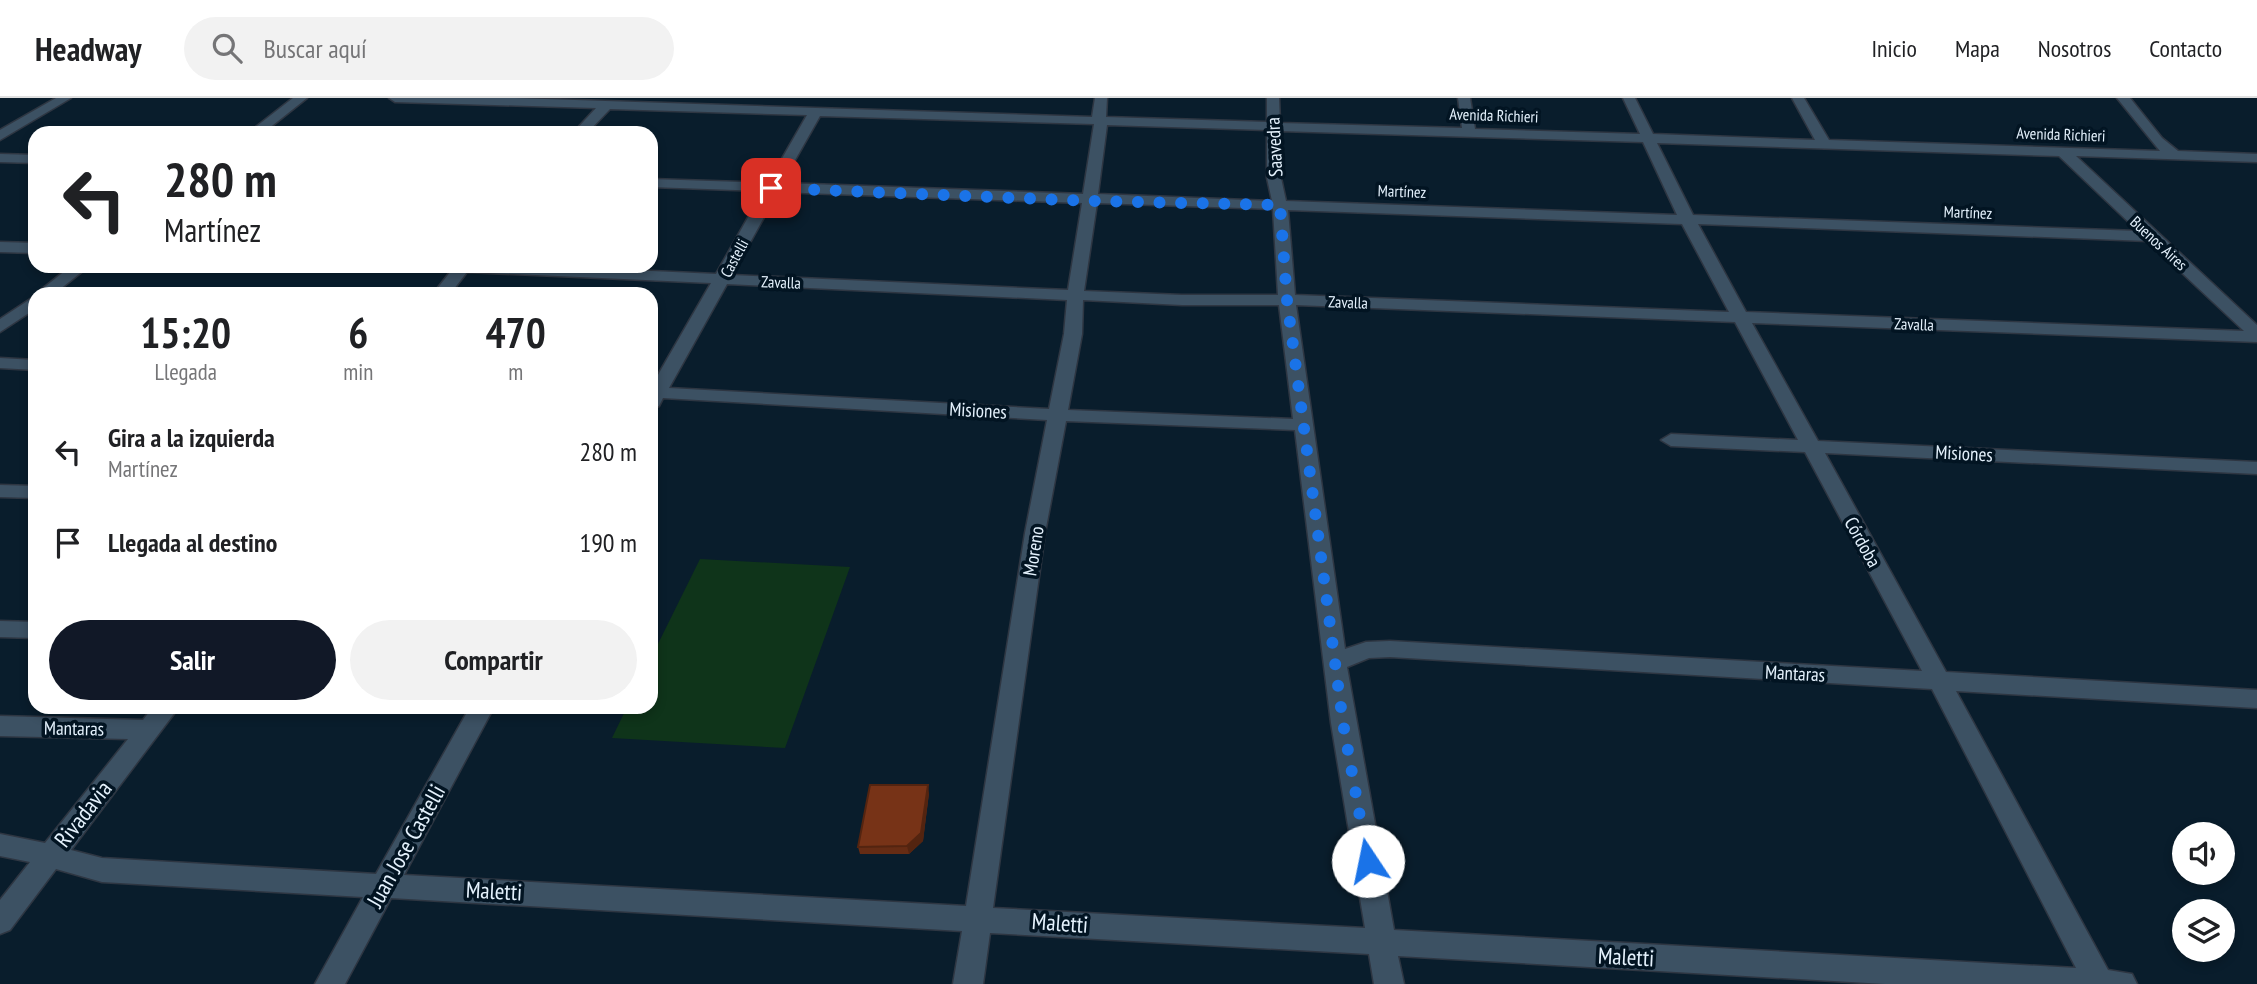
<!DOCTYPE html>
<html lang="es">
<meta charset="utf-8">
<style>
body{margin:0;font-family:"PT Sans Narrow",sans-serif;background:#f2f2f2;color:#202124;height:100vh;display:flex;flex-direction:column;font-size:26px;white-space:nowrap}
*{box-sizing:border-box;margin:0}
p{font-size:23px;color:#757577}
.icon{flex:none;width:38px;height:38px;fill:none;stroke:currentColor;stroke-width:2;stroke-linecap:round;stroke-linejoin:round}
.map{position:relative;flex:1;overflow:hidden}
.sheet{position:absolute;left:28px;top:189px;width:630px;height:427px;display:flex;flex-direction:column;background:#fff;border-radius:21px;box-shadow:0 4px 10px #0003}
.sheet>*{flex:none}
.hud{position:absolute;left:28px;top:28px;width:630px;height:147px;border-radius:21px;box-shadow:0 4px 10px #0003;background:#fff;color:#202124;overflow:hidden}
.fabs{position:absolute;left:2172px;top:724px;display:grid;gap:14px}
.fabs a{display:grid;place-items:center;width:63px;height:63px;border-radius:50%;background:#fff;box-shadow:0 4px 10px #0003;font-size:35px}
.pin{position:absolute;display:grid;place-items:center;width:60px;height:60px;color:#fff;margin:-30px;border-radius:14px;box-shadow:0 4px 10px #0006}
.me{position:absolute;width:77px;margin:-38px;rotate:349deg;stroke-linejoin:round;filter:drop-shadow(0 0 5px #0008)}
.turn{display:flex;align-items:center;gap:24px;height:147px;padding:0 21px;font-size:32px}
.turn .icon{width:91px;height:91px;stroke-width:2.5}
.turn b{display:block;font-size:49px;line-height:60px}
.eta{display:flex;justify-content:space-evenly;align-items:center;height:119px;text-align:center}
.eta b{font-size:42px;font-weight:600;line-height:49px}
.action{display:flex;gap:14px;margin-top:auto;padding:14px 21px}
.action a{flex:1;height:80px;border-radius:42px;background:#111827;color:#fff;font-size:28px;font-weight:600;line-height:80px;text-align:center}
.action a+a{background:#f2f2f2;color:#202124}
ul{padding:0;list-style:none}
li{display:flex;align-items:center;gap:21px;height:91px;padding:0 21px}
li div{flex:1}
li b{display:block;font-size:26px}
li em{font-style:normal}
header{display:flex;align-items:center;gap:42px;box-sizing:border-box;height:98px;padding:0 35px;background:#fff;border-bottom:2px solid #e0e0e0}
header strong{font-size:33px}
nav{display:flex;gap:38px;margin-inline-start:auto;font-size:24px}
.search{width:490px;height:63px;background:#f2f2f2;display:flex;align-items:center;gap:18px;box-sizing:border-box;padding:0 24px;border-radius:38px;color:#757577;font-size:26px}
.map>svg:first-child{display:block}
</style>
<header>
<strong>Headway</strong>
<div class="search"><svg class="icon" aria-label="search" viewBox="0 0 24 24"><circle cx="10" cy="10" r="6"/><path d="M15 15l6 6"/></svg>Buscar aquí</div>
<nav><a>Inicio</a><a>Mapa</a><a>Nosotros</a><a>Contacto</a></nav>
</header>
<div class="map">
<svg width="2257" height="886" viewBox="0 0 2257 886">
<rect width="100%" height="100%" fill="#091d2c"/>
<path fill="#0f341a" d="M700,461l150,8 -65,181 -173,-10 15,-31h24v-49z"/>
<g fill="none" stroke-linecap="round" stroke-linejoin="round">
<defs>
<path id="minor" d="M56,0h15l-71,42v-10z
M293,0h14l-44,35h-15z
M389,0h126l577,19 3,-19h12l-1,19 161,5v-24h12l1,25 182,5 -4,-30h12l5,31 165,5 -17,-36h12l18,36 162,6 -23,-42h12l25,42 331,11 -43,-53h13l32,40 16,13 79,3v8l-181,-6 181,169v17l-505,-19 66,118 439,21v12l-432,-21 121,219 311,18v18l-301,-17 152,279 24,4 5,10h-252l-487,-28 6,28h-30l-5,-30 -379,-21 -7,51h-30l9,-53 -571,-33 -46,86h-30l48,-87 -261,-15 -46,-13 -46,61 -10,4v-34l30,-38 -30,-6v-22l45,9 83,-104 -128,-3v-20l143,4 10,-13h26l-108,143 31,8 274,16 94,-167h24l-90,168 562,31 59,-373 22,-113 -384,-22 -4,8 -7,2 -1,-21 60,-104 -244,-11 -17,22h-17l18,-23 -18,-2 -2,-3h113l172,8 47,-83 -112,-4v-8l117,4 39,-68 -197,-6 -23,24h-14l23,-25 -201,-6zM820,18l274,8 -11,70 -301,-11zM1107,27l160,5v48l5,23 -174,-7zM1280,33l363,11 34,73 -391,-14 -5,-23zM1657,45l402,13 79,75 -445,-16zM778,94l304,11 -14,87 -336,-15zM1097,105l176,6 5,86h-96l-98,-4zM1288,112l394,14 47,88 -434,-17zM1698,126l450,17 96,90 -498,-19zM727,186l340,16 -3,34 -15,75 -380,-21zM1083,202l99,5h97l14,114 -225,-9 14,-76zM1296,207l439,17 63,118 -127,-6 -10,6 10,6 134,6 117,219 -532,-30 -24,1 -21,7zM1066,323l229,9 36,293 34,205 -372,-20 52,-375zM1390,559l542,32 144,279 -682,-38 -47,-263 22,-9z
M0,56l35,1v8l-35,-1z
M0,144l35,1v10l-35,-1z
M71,168h18l-35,28h-18z
M35,198v13l-35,23v-13z
M0,260l35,2v10l-35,-2z
M0,387l35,1v12l-35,-1z
M0,523l35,1v16l-35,-1z"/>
</defs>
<use href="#minor" stroke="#2e3642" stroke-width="3"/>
<use href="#minor" fill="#3c5163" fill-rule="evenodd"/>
</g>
<path fill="#662c14" d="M929,695l-6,48 -14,13h-49l-2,-7z"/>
<path fill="#532410" d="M928,687l1,8 -6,48 -14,13 -2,-8z"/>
<path fill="#773317" stroke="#532410" stroke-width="2" d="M870,687h58l-7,48 -14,13 -49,1z"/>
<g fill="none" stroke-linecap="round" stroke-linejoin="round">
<path stroke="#1a73e8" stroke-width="12" stroke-dasharray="0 21.6" d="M771,90l320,13 189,4 7,95 56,423 25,138"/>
</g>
<g text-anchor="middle" stroke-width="7" stroke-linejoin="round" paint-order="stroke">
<g font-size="16" fill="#e4f1fc" stroke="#021422">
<text transform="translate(1494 17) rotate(2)" y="6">Avenida Richieri</text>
<text transform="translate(2061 36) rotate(2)" y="6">Avenida Richieri</text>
<text transform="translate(1402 93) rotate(2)" y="6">Martínez</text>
<text transform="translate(1968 114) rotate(2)" y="6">Martínez</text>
<text transform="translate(2159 145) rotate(43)" y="6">Buenos Aires</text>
<text transform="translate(734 160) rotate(-62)" y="6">Castelli</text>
<text transform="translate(781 184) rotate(2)" y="6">Zavalla</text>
<text transform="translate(1348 204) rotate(2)" y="6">Zavalla</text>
<text transform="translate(1914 226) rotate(2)" y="6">Zavalla</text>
</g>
<g font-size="19" fill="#e4f1fc" stroke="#021422">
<text transform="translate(1274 49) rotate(-93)" y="7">Saavedra</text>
<text transform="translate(978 312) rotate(3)" y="7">Misiones</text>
<text transform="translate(1964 355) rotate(3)" y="7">Misiones</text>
<text transform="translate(1863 444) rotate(61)" y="7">Córdoba</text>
<text transform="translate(1033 453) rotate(-81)" y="7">Moreno</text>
<text transform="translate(1795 575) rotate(3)" y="7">Mantaras</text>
<text transform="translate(74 630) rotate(1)" y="7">Mantaras</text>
</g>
<g font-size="23" fill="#e4f1fc" stroke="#021422">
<text transform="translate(83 716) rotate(-52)" y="8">Rivadavia</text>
<text transform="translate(406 748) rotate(-61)" y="8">Juan Jose Castelli</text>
<text transform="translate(494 793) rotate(3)" y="8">Maletti</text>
<text transform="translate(1060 825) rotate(4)" y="8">Maletti</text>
<text transform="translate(1626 859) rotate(3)" y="8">Maletti</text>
</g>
</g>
</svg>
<div class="fabs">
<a><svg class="icon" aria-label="sound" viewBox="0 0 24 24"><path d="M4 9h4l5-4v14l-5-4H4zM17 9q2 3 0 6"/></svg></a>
<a><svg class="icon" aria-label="layers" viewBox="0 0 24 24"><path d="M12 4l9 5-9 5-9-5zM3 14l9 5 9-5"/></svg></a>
</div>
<div class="pin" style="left:771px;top:90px;background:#d93025"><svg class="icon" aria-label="arrive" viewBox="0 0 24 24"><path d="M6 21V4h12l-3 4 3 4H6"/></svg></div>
<svg class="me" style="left:1368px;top:763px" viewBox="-20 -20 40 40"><circle r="19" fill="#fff"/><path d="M0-13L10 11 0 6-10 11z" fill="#1a73e8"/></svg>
<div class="hud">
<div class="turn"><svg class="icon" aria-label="left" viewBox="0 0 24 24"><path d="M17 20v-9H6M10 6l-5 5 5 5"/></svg><div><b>280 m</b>Martínez</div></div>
</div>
<section class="sheet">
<div class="eta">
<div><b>15:20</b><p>Llegada</p></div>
<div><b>6</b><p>min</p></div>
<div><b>470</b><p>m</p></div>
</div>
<ul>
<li><svg class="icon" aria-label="left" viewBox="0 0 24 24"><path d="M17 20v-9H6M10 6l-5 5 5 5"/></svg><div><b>Gira a la izquierda</b><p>Martínez</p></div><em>280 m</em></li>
<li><svg class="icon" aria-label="arrive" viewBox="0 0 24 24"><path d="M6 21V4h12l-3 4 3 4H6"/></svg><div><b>Llegada al destino</b></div><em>190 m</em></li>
</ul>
<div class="action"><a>Salir</a><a>Compartir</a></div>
</section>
</div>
